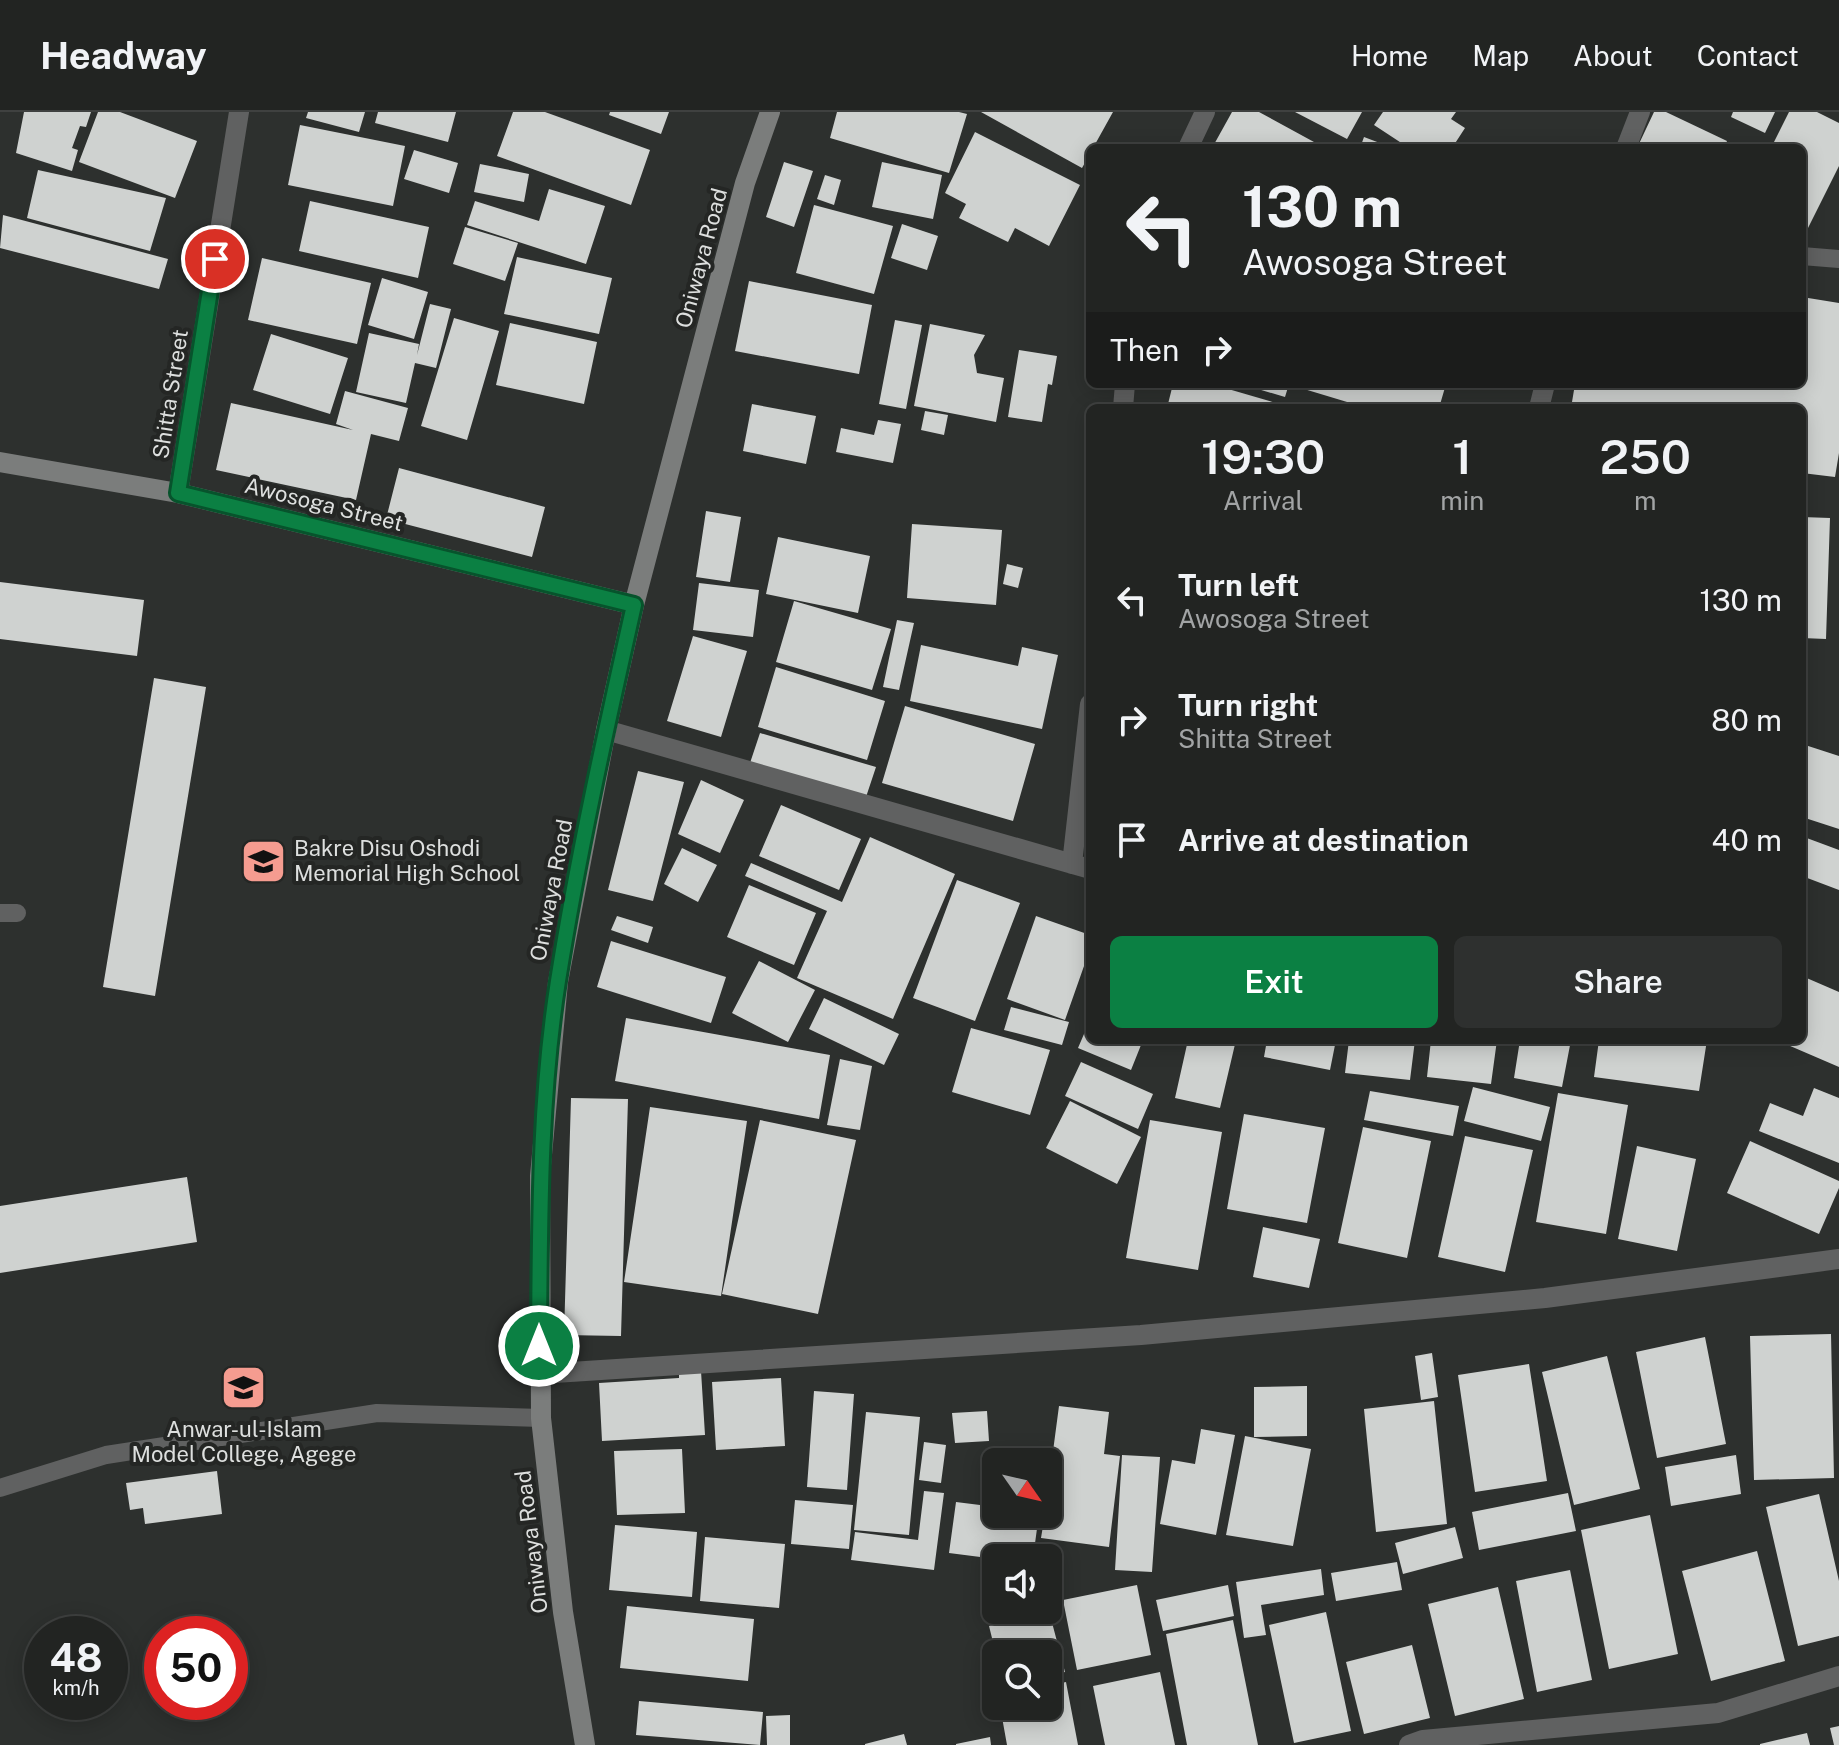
<!DOCTYPE html>
<style>
body{margin:0;font-family:"Public Sans",sans-serif;background:#2e302f;color:#f1f3f6;height:100vh;display:flex;flex-direction:column;font-size:30px;white-space:nowrap}
*{box-sizing:border-box;margin:0}
p{font-size:26px;color:#a2a4a5}
.icon{flex:none;width:44px;height:44px;fill:none;stroke:currentColor;stroke-width:2;stroke-linecap:round;stroke-linejoin:round}
.map{position:relative;flex:1;overflow:hidden}
.panel{position:absolute;left:1086px;top:292px;width:720px;height:640px;display:flex;flex-direction:column;background:#222422;border-radius:12px;box-shadow:0 4px 20px #0003,0 0 0 2px #3f4140}
.panel>*{flex:none}
.top-card{position:absolute;left:1086px;top:32px;width:720px;height:244px;border-radius:12px;box-shadow:0 4px 20px #0003,0 0 0 2px #3f4140;background:#222422;color:#f1f3f6;overflow:hidden}
.needle{width:52px;rotate:124deg}
.buttons{position:absolute;left:982px;top:1336px;display:grid;gap:16px}
.buttons a{display:grid;place-items:center;width:80px;height:80px;border-radius:12px;background:#222422;box-shadow:0 4px 20px #0003,0 0 0 2px #3f4140;font-size:40px}
.speed{position:absolute;left:24px;top:1504px;display:flex;gap:16px;font-size:40px;font-weight:700;text-align:center}
.speed>*{display:grid;place-content:center;width:104px;height:104px;border-radius:50%;background:#222422;box-shadow:0 4px 20px #0003,0 0 0 2px #3f4140;line-height:1}
.speed small{font-size:20px;font-weight:400}
.speed .limit{border:12px solid #d22;background:#fff;color:#111}
.pin{position:absolute;display:grid;place-items:center;width:68px;height:68px;color:#fff;margin:-34px;border:4px solid #fff;border-radius:50%;box-shadow:0 2px 8px #0007}
.me{position:absolute;width:88px;margin:-44px;rotate:0deg;stroke-linejoin:round;filter:drop-shadow(0 0 6px #0008)}
.turn{display:flex;align-items:center;gap:28px;height:168px;padding:0 24px;font-size:36px}
.turn .icon{width:104px;height:104px;stroke-width:2.5}
.turn b{display:block;font-size:56px;line-height:68px}
.then{display:flex;align-items:center;height:76px;padding:0 24px;background:#0003;gap:16px;font-size:30px}
.eta{display:flex;justify-content:space-evenly;align-items:center;height:136px;text-align:center}
.eta b{font-size:48px;font-weight:600;line-height:56px}
.action{display:flex;gap:16px;margin-top:auto;padding:16px 24px}
.action a{flex:1;height:92px;border-radius:12px;background:#0b8043;color:#fff;font-size:32px;font-weight:600;line-height:92px;text-align:center}
.action a+a{background:#2e302f;color:#f1f3f6}
ul{padding:0;list-style:none}
li{display:flex;align-items:center;gap:24px;height:120px;padding:0 24px}
li div{flex:1}
li b{display:block;font-size:30px}
li em{font-style:normal}
header{display:flex;align-items:center;gap:48px;box-sizing:border-box;height:112px;padding:0 40px;background:#222422;border-bottom:2px solid #3f4140}
header strong{font-size:38px}
nav{display:flex;gap:44px;margin-inline-start:auto;font-size:28px}
.map>svg:first-child{display:block}
</style>
<header>
<strong>Headway</strong>
<nav><a>Home</a><a>Map</a><a>About</a><a>Contact</a></nav>
</header>
<div class="map">
<svg width="1839" height="1633" viewBox="0 0 1839 1633">
<rect width="100%" height="100%" fill="#2d302e"/>
<path fill="#cfd2d0" d="M24,0h67l-5,15 -6,-1 -8,22 6,2 -6,21 -56,-18z
M98,0h22l77,29 -22,57 -96,-36z
M308,0h57l-6,20 -53,-14z
M378,0h78l-8,30 -73,-19z
M513,0h32l105,38 -19,55 -134,-49z
M610,0h59l-8,22 -52,-19z
M837,0h122l8,2 -18,59 -119,-35z
M981,0h132l-20,36h-3v6l-8,14z
M1232,0h27l66,36h-113z
M1295,0h67l-15,27z
M1383,0h73l-5,7 14,9 -13,20h-8l-8,-5 -3,5h-24l-35,-23z
M1654,0h12l61,29 -3,7h-87z
M1733,0h42l-10,21 -34,-16z
M1789,0h28l22,11v43l-33,66 -4,-2v-82h-31z
M300,13l105,21 -12,60 -105,-21z
M975,20l105,53 -31,61 -34,-18 -7,14 -49,-24 7,-14 -21,-11z
M1364,25l29,11h-33z
M414,38l44,13 -9,30 -45,-14z
M784,50l29,9 -19,56 -28,-10z
M882,50l60,13 -9,44 -61,-12z
M480,52l49,10 -5,28 -50,-10z
M38,58l128,28 -16,53 -123,-33z
M825,63l16,5 -7,25 -17,-6z
M549,77l56,17 -19,58 -119,-39 8,-24 64,20z
M310,89l119,26 -11,51 -119,-27z
M814,93l79,21 -19,68 -78,-21z
M3,103l165,44 -9,30 -159,-41z
M902,112l36,12 -11,34 -36,-12z
M465,115l53,16 -13,38 -52,-17z
M517,145l95,21 -13,56 -95,-20z
M262,146l109,25 -14,61 -109,-24z
M382,166l46,14 -14,47 -46,-14z
M749,169l123,24 -13,69 -124,-23z
M1802,185l37,6v150l-4,24 -33,-4v-65h-231l4,-24h227z
M430,192l21,5 -15,59 -21,-5 -9,40 -50,-11 13,-59 50,11 -2,11z
M454,206l45,13 -32,109 -46,-14z
M895,208l27,5 -16,84 -27,-5z
M510,211l87,19 -13,62 -88,-19z
M930,212l55,11 -11,20 3,18 27,5 -8,44 -82,-16z
M271,222l77,24 -18,56 -77,-24z
M1019,238l38,6 -5,29 -4,-1 -6,38 -34,-5z
M1173,272h38l82,24h-126z
M1241,272h48l-4,13z
M1306,272h140l-7,24h-72l-63,-19z
M345,279l63,17 -9,33 -28,-7 -15,66 -140,-30 15,-67 122,27 -17,-6z
M752,292l64,12 -10,48 -63,-13z
M925,299l23,4 -4,20 -23,-5z
M878,308l23,4 -8,39 -57,-11 5,-24 33,7z
M399,356l146,39 -13,50 -146,-38z
M706,399l35,6 -11,65 -34,-5z
M1802,405l28,1 -4,121 -24,-1z
M912,412l90,6 -6,75 -89,-7z
M778,425l92,19 -12,57 -92,-19z
M1007,452l16,4 -5,20 -15,-4z
M0,470l144,18 -7,56 -137,-17z
M699,471l60,7 -6,47 -60,-7z
M794,489l97,28 -19,61 -96,-28z
M897,508l17,3 -15,67 -16,-3z
M693,524l54,15 -26,86 -54,-16z
M921,533l97,21 4,-19 36,8 -16,74 -132,-28z
M776,555l109,34 -18,59 -109,-33z
M154,566l52,9 -51,309 -52,-9z
M905,594l130,38 -22,77 -131,-38z
M760,621l116,34 -10,30 -116,-34z
M1802,632l37,12v73l-37,-12z
M638,659l46,11 -31,119 -45,-11z
M701,668l43,20 -24,53 -42,-19z
M781,693l80,34 -22,51 -80,-34z
M870,725l85,37 -62,145 -96,-41 30,-67 -82,-35 6,-13 91,39z
M1804,725l35,13v40l-37,-14z
M682,736l35,17 -19,37 -34,-18z
M957,768l63,23 -45,118 -62,-23z
M749,773l67,28 -22,52 -67,-28z
M617,804l36,11 -5,16 -37,-13z
M1036,804l54,19v14l-25,71 -58,-21z
M611,829l115,36 -15,46 -114,-36z
M759,849l56,29 -27,52 -56,-29z
M1802,864l37,16v75l-63,-27h26z
M824,886l75,36 -15,31 -75,-36z
M1011,895l58,15 -7,23 -58,-15z
M626,906l204,37 -11,64 -204,-38z
M1090,908v20h53l-12,30 -53,-22z
M971,916l79,22 -20,65 -78,-23z
M1188,928h48l-16,68 -45,-10z
M1267,928h69l-6,30 -66,-13z
M1349,928h66l-5,40 -65,-7z
M1431,928h66l-6,44 -64,-7z
M1520,928h51l-9,47 -48,-9z
M1599,928h108l-8,51 -105,-14z
M840,947l32,7 -12,64 -33,-5z
M1081,950l72,32 -15,35 -73,-33z
M1473,975l77,20 -9,34 -77,-20z
M1814,976l25,10v65l-80,-32 11,-28 33,13z
M1370,979l89,15 -6,30 -89,-16z
M1558,981l70,12 -22,129 -70,-12z
M571,986l57,1 -7,237 -57,-1z
M1070,989l71,36 -24,47 -71,-36z
M650,995l97,14 -26,175 -97,-14z
M1244,1002l81,14 -18,95 -80,-14z
M760,1008l96,20 -38,174 -96,-20z
M1150,1008l72,12 -24,138 -72,-12z
M1363,1015l68,14 -24,117 -69,-15z
M1465,1024l68,14 -28,122 -67,-15z
M1750,1029l89,40v7l-20,46 -92,-41z
M1637,1034l59,13 -19,92 -59,-12z
M187,1065l10,65 -197,31v-67z
M1263,1115l57,12 -11,49 -56,-11z
M1831,1222l3,144 -80,2 -4,-144z
M1705,1225l21,107 -69,14 -21,-106z
M1432,1241l6,44 -17,3 -6,-44z
M1607,1244l33,133 -66,16 -32,-133z
M1529,1252l18,117 -72,11 -17,-117z
M701,1259l4,64 -103,6 -3,-58 80,-5v-5z
M781,1266l4,68 -69,4 -4,-68z
M1307,1274v50l-53,1v-50z
M814,1279l40,3 -7,96 -40,-3z
M1434,1289l13,123 -71,8 -12,-123z
M1059,1294l50,6 -5,42 16,2 -11,91 -68,-9 4,-24h3v-25z
M987,1299l2,30 -34,2 -3,-30z
M866,1300l54,5 -11,118 -55,-5z
M1201,1317l34,6 -19,100 -56,-11 12,-64 23,4z
M1245,1324l66,13 -18,97 -67,-11z
M924,1330l22,3 -5,38 -22,-3z
M682,1337l3,64 -68,2 -3,-64z
M1122,1343l38,2 -8,115 -37,-2z
M1736,1343l5,39 -70,12 -6,-39z
M217,1359l5,43 -77,10 -2,-16 -13,2 -4,-27z
M924,1379l20,2 -10,77 -83,-10 4,-28 63,8z
M1568,1381l8,38 -97,19 -7,-38z
M1819,1382l20,87v55l-41,10 -32,-139z
M795,1388l58,5 -4,44 -58,-5z
M956,1390l40,5v7h43l-6,44 -37,1 -47,-6z
M1650,1403l28,139 -69,15 -28,-139z
M615,1413l82,7 -5,65 -83,-7z
M1455,1415l8,31 -60,16 -8,-31z
M705,1425l80,7 -6,64 -79,-7z
M1757,1439l28,110 -74,20 -29,-110z
M1397,1450l5,28 -66,11 -5,-28z
M1321,1457l3,26 -63,10 5,30 -22,3 -8,-56z
M1570,1458l22,110 -55,12 -21,-111z
M1137,1473l14,70 -74,15 -14,-70z
M1228,1473l6,31 -71,15 -7,-31z
M1498,1475l26,112 -69,17 -27,-112z
M627,1494l127,13 -6,62 -128,-13z
M1049,1499l16,61 -17,4v-22h-52l-7,-28z
M1326,1500l25,119 -57,12 -25,-118z
M1233,1508l25,125h-71l-21,-111z
M1412,1533l18,73 -66,16 -18,-72z
M1160,1560l15,73h-70l-12,-59z
M1066,1570l12,63h-71l-7,-39h48v-20z
M639,1589l124,11 -3,33 -124,-10z
M790,1603v30h-23l-1,-29z
M1839,1614v19h-5l-4,-17z
M1807,1621l3,12h-50v-1z
M904,1622l3,11h-42v-1z
M990,1625l1,8h-35v-1z"/>
<g fill="none" stroke-linecap="round" stroke-linejoin="round">
<path stroke="#606161" stroke-width="18" d="M1802,144l37,3
M0,801h17
M0,1376l106,-33 271,-42 164,5"/>
<path stroke="#606161" stroke-width="20" d="M1188,36l17,-36
M1626,36l14,-36
M1123,296l2,-24
M1539,296l6,-24
M178,381l61,-381
M606,618l484,139
M1072,752l18,-160
M539,1262l602,-39 404,-37 294,-39
M1409,1633l14,-5 295,-27 121,-37"/>
<path stroke="#7b7d7c" stroke-width="20" d="M0,350l178,31 456,112
M585,1633l-22,-133 -22,-194 -1,-242 18,-194 48,-252 28,-125 111,-422 25,-71"/>
</g>
<g fill="none" stroke-linecap="round" stroke-linejoin="round">
<defs>
<path id="route" d="M215,147l-37,234 456,112c-28,124 -56,250 -76,376 -19,121 -18,243 -19,365"/>
</defs>
<use href="#route" stroke="#07532c" stroke-width="20"/>
<use href="#route" stroke="#0b8043" stroke-width="14"/>
</g>
<defs>
<symbol id="school-square" viewBox="-11 -11 22 22"><rect x="-9" y="-9" width="18" height="18" rx="4" fill="#f59c90" stroke="#242624"/><path d="M0-5L7-2L0 1L-7-2ZM-4 1L0 2.5L4 1V4Q0 6-4 4Z" fill="#111"/></symbol>
</defs>
<g fill-rule="evenodd">
<use href="#school-square" x="238" y="724" width="51" height="51"/>
<use href="#school-square" x="218" y="1250" width="51" height="51"/>
</g>
<g text-anchor="middle" stroke-width="8" stroke-linejoin="round" paint-order="stroke">
<g font-size="22" fill="#dddfde" stroke="#242624">
<text transform="translate(701 146) rotate(-75)" y="8">Oniwaya Road</text>
<text transform="translate(170 282) rotate(-81)" y="8">Shitta Street</text>
<text transform="translate(324 392) rotate(14)" y="8">Awosoga Street</text>
<text transform="translate(551 778) rotate(-79)" y="8">Oniwaya Road</text>
<text transform="translate(531 1430) rotate(-97)" y="8">Oniwaya Road</text>
</g>
<g font-size="22" fill="#dddfde" stroke="#242624" text-anchor="start">
<text x="294" y="744">Bakre Disu Oshodi<tspan x="294" dy="25">Memorial High School</tspan></text>
<text x="244" y="1325" text-anchor="middle">Anwar-ul-Islam<tspan x="244" dy="25">Model College, Agege</tspan></text>
</g>
</g>
</svg>
<div class="buttons">
<a><svg class="needle" viewBox="-14 -14 28 28"><path d="M0-13l5 13h-10z" fill="#e53935"/><path d="M0 13l5-13h-10z" fill="#a2a4a5"/></svg></a>
<a><svg class="icon" aria-label="sound" viewBox="0 0 24 24"><path d="M4 9h4l5-4v14l-5-4H4zM17 9q2 3 0 6"/></svg></a>
<a><svg class="icon" aria-label="search" viewBox="0 0 24 24"><circle cx="10" cy="10" r="6"/><path d="M15 15l6 6"/></svg></a>
</div>
<div class="speed"><div>48<small>km/h</small></div><div class="limit">50</div></div>
<div class="pin" style="left:215px;top:147px;background:#d93025"><svg class="icon" aria-label="arrive" viewBox="0 0 24 24"><path d="M6 21V4h12l-3 4 3 4H6"/></svg></div>
<svg class="me" style="left:539px;top:1234px" viewBox="-20 -20 40 40"><circle r="17" fill="#0b8043" stroke="#fff" stroke-width="3"/><path d="M0-11L8 9 0 5-8 9z" fill="#fff"/></svg>
<div class="top-card">
<div class="turn"><svg class="icon" aria-label="left" viewBox="0 0 24 24"><path d="M17 20v-9H6M10 6l-5 5 5 5"/></svg><div><b>130 m</b>Awosoga Street</div></div>
<div class="then">Then<svg class="icon" aria-label="right" viewBox="0 0 24 24"><path d="M7 20v-9h11M14 6l5 5-5 5"/></svg></div>
</div>
<section class="panel">
<div class="eta">
<div><b>19:30</b><p>Arrival</p></div>
<div><b>1</b><p>min</p></div>
<div><b>250</b><p>m</p></div>
</div>
<ul>
<li><svg class="icon" aria-label="left" viewBox="0 0 24 24"><path d="M17 20v-9H6M10 6l-5 5 5 5"/></svg><div><b>Turn left</b><p>Awosoga Street</p></div><em>130 m</em></li>
<li><svg class="icon" aria-label="right" viewBox="0 0 24 24"><path d="M7 20v-9h11M14 6l5 5-5 5"/></svg><div><b>Turn right</b><p>Shitta Street</p></div><em>80 m</em></li>
<li><svg class="icon" aria-label="arrive" viewBox="0 0 24 24"><path d="M6 21V4h12l-3 4 3 4H6"/></svg><div><b>Arrive at destination</b></div><em>40 m</em></li>
</ul>
<div class="action"><a>Exit</a><a>Share</a></div>
</section>
</div>
